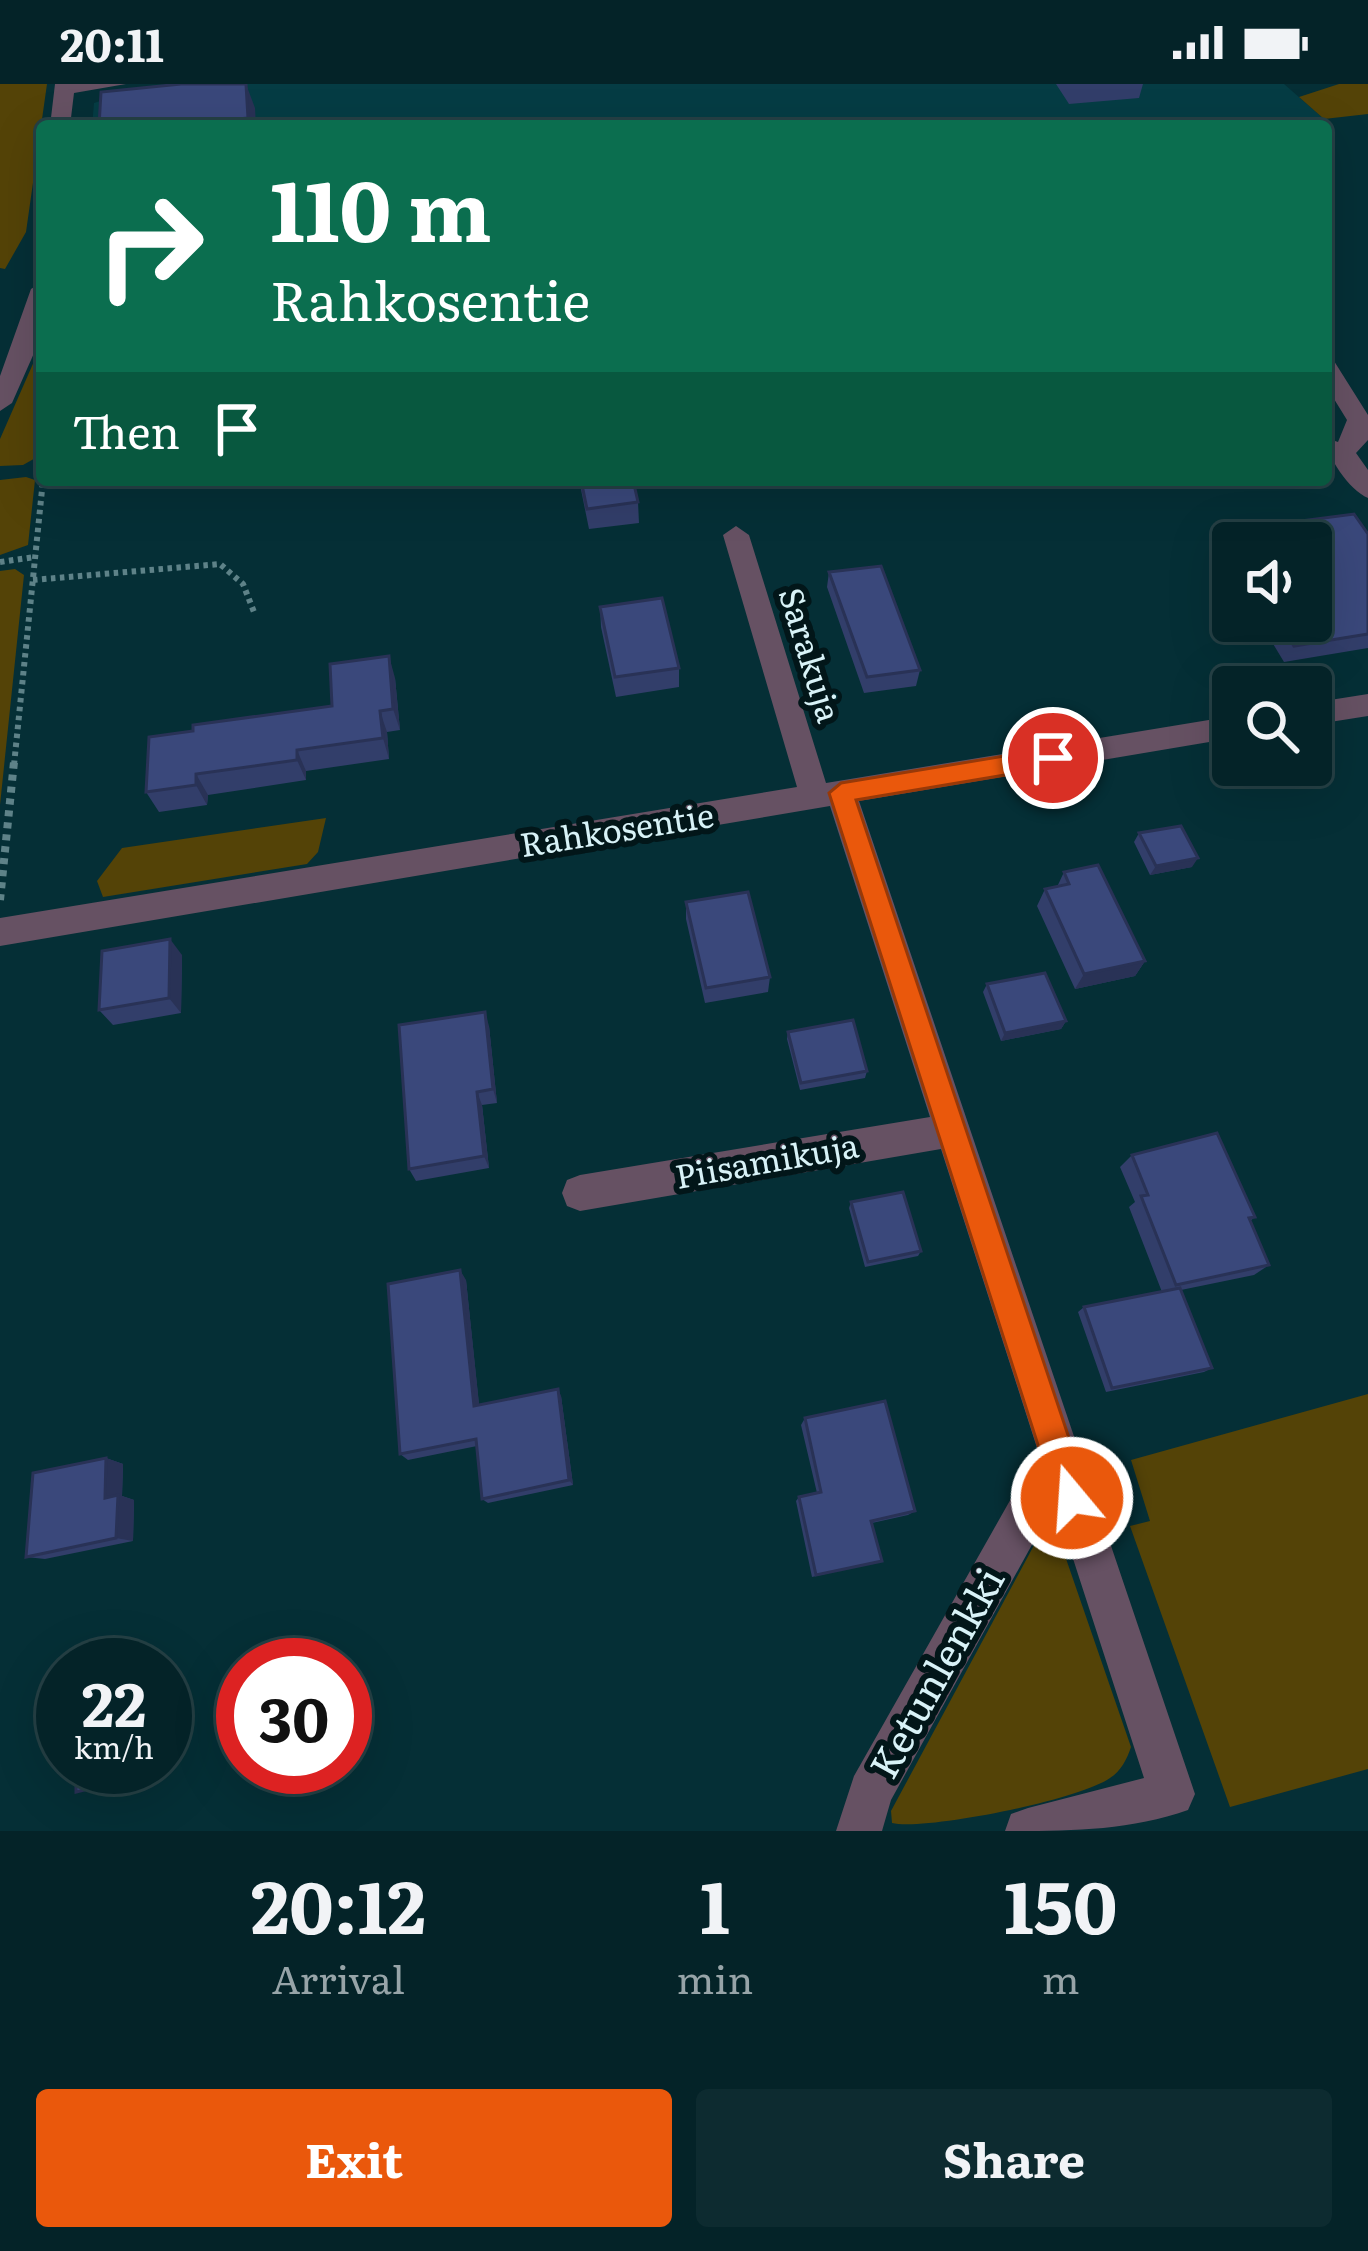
<!DOCTYPE html>
<style>
body{margin:0;font-family:Literata,serif;background:#0d2b30;color:#f1f3f6;height:100vh;display:flex;flex-direction:column;font-size:45px;white-space:nowrap}
*{box-sizing:border-box;margin:0}
p{font-size:39px;color:#97a4a8}
.icon{flex:none;width:66px;height:66px;fill:none;stroke:currentColor;stroke-width:2;stroke-linecap:round;stroke-linejoin:round}
.map{position:relative;height:1747px;overflow:hidden}
.panel{display:flex;flex-direction:column;background:#042328;flex:1}
.panel>*{flex:none}
.hud{position:absolute;left:36px;top:36px;width:1296px;height:366px;border-radius:12px;box-shadow:0 12px 48px #0002,0 0 0 3px #254045;background:#0b6e4f;color:#fff;overflow:hidden}
.controls{position:absolute;left:1212px;top:438px;display:grid;gap:24px}
.controls a{display:grid;place-items:center;width:120px;height:120px;border-radius:12px;background:#042328;box-shadow:0 12px 48px #0002,0 0 0 3px #254045;font-size:60px}
.speed{position:absolute;left:36px;top:1554px;display:flex;gap:24px;font-size:60px;font-weight:700;text-align:center}
.speed>*{display:grid;place-content:center;width:156px;height:156px;border-radius:50%;background:#042328;box-shadow:0 12px 48px #0002,0 0 0 3px #254045;line-height:1}
.speed small{font-size:30px;font-weight:400}
.speed .limit{border:18px solid #d22;background:#fff;color:#111}
.pin{position:absolute;display:grid;place-items:center;width:102px;height:102px;color:#fff;margin:-51px;border:6px solid #fff;border-radius:50%;box-shadow:0 3px 12px #0007}
.me{position:absolute;width:132px;margin:-66px;rotate:342deg;stroke-linejoin:round;filter:drop-shadow(0 0 9px #0008)}
.turn{display:flex;align-items:center;gap:42px;height:252px;padding:0 36px;font-size:54px}
.turn .icon{width:156px;height:156px;stroke-width:2.5}
.turn b{display:block;font-size:84px;line-height:102px}
.then{display:flex;align-items:center;height:114px;padding:0 36px;background:#0003;gap:24px;font-size:45px}
.eta{display:flex;justify-content:space-evenly;align-items:center;height:204px;text-align:center}
.eta b{font-size:72px;font-weight:700;line-height:84px}
.cta{display:flex;gap:24px;margin-top:auto;padding:24px 36px}
.cta a{flex:1;height:138px;border-radius:12px;background:#ea580c;color:#fff;font-size:48px;font-weight:700;line-height:138px;text-align:center}
.cta a+a{background:#0d2b30;color:#f1f3f6}
.status{display:flex;justify-content:space-between;align-items:center;height:84px;padding:0 60px;background:#042328;direction:ltr}
.status svg{height:33px;fill:currentColor}
.map>svg:first-child{display:block}
</style>
<div class="status"><b>20:11</b><svg viewBox="0 0 49 12"><path d="M0 12V9h3v3zM5 12V6h3v6zM10 12V3h3v9zM15 12V0h3v12zM26 1h20v11H26zM47 4h2v5h-2z"/></svg></div>
<div class="map">
<svg width="1368" height="1747" viewBox="0 0 1368 1747">
<rect width="100%" height="100%" fill="#052f36"/>
<path fill="#053c44" d="M223,0h1061l40,35 -100,7h-1132l2,-23 32,-10z"/>
<path fill="#544307" d="M0,0h47l-21,148 -21,37 -5,-1z
M1339,0h29v30l-44,5 -25,-22z
M39,266v106l-16,9 -23,1v-27z
M26,393l9,3 -7,65 -28,10v-75z
M15,485l9,6 -24,230v-234z
M326,734l-8,34 -11,12 -204,33 -6,-16 25,-33z
M1368,1310v375l-138,38 -100,-281 20,-5 -19,-61z
M1053,1437l78,226c-4,12 -10,24 -21,31 -33,23 -187,53 -218,45l-1,-12 155,-288z"/>
<g fill="none" stroke-linecap="round" stroke-linejoin="round">
<path stroke="#5e8288" stroke-width="6" stroke-dasharray="4.5 4.5" stroke-linecap="butt" d="M0,478l35,-5
M33,496l187,-16 23,20 11,28
M14,681l29,-285"/>
<path stroke="#5e8288" stroke-width="8" stroke-dasharray="6 6" stroke-linecap="butt" d="M0,816l14,-138"/>
<path fill="#665163" fill-rule="evenodd" d="M55,0h71l-52,9 -4,33h-20z
M42,198v53l-30,68 -12,8v-35l31,-87z
M1326,275l8,2 34,54v25l-12,13 12,17v28c-19,-8 -42,-42 -42,-60l12,4 9,-22 -21,-34z
M736,442l13,9 77,248 407,-67v22l-374,63 336,993 -7,16c-59,21 -120,21 -183,21l6,-17 17,-6 116,-30 -89,-275 -164,297 -9,31h-46l18,-55 184,-325 -97,-302 -361,62 -13,-5 -5,-13 5,-13 13,-5 350,-58 -100,-311 -830,140v-28l797,-131 -74,-252z
M1368,610v22l-57,9v-22z"/>
</g>
<path fill="#323e6a" d="M1056,0h87l-4,14 -70,6z
M579,396h54l5,22 1,21 -50,6z
M1270,441l98,9v114l-84,14 -24,-40 51,-1v-78h-49z
M829,488l91,98 -4,16 -52,7 -37,-106z
M600,523l79,61v19l-63,10 -15,-70z
M395,594l5,52 -13,2 2,27 -83,12v9l-98,15 -1,10 -48,7 -13,-20 47,-61 139,-25z
M1139,749l53,34 -42,8 -16,-33z
M1064,788l81,89 -10,15 -60,13 -38,-83 8,-17 12,-2z
M686,818l84,75 -2,15 -63,11 -19,-84z
M182,871l-1,58 -68,12 -14,-15z
M987,900l79,37 -5,8 -60,12 -18,-49z
M489,942l8,77 -15,2 7,63 -73,13 -7,-12z
M788,948l79,39 -2,7 -65,12 -13,-51z
M1132,1071l123,62 -5,4 19,44 -15,10 -73,15 31,78 -8,4 -98,20 -28,-80 6,-5 78,-15 -33,-85 6,-5 -15,-35z
M851,1118l70,49 -3,5 -53,11 -16,-59z
M466,1196l13,125 82,-9 12,89 -85,18 -6,-4 -5,-53 -69,14 -8,-6z
M805,1334l110,93 -7,4 -36,8 10,38 -70,16 -16,-76 3,-4 18,-4 -16,-68z
M106,1374l17,6 -1,32 12,4 -1,41 -88,18 -19,-2z"/>
<path fill="#293256" d="M246,0l9,24 1,18h-86z
M389,572l6,22 5,52 -7,-21z
M380,627l7,21 2,27 -6,-21z
M297,666l9,21v9l-9,-20z
M196,690l12,21 -1,10 -11,-20z
M1198,774l-6,9 -42,8 6,-9z
M170,855l12,16 -1,58 -12,-15z
M1145,877l-10,15 -60,13 9,-15z
M485,928l4,14 8,77 -4,-14z
M1066,937l-5,8 -60,12 4,-8z
M477,1008l5,13 7,63 -5,-12z
M460,1186l6,10 14,133 -6,-7z
M558,1305l3,7 12,89 -4,-5z
M106,1374l17,6 -1,32 12,4 -1,41 -17,-3 -11,-40z
M150,1683h9l-1,5 -8,2z"/>
<path fill="#3a487b" stroke="#293256" stroke-width="3" d="M181,0h65l2,34 -78,8h-71l2,-34z
M581,396h52l5,22 -51,7z
M1354,430l14,20v100l-74,12 -16,-25h33v-21l5,-1 -5,-8v-48h-30l-11,-18z
M881,482l39,104 -53,7 -38,-105z
M662,514l17,70 -64,9 -15,-70z
M389,572l4,53 -13,2 3,27 -86,12v10l-101,14v11l-50,7 3,-55 44,-6v-6l139,-19 -2,-42z
M1181,742l17,32 -42,8 -17,-33z
M1098,781l47,96 -61,13 -39,-85 24,-5 -5,-12z
M748,808l22,85 -64,11 -20,-86z
M170,855l-1,59 -70,12 3,-59z
M1045,889l21,48 -61,12 -18,-49z
M485,928l8,77 -16,3 7,64 -75,13 -10,-144z
M853,936l14,51 -66,12 -13,-51z
M1217,1049l38,84 -6,1 20,47 -93,20 -35,-89 7,-1 -16,-40z
M903,1108l18,59 -53,11 -17,-60z
M460,1186l14,136 84,-17 11,91 -87,19 -6,-60 -76,15 -12,-170z
M1180,1204l32,80 -100,20 -28,-81z
M885,1317l30,110 -44,10 11,40 -66,14 -17,-78 22,-5 -16,-74z
M106,1374l-1,40 13,-3 -2,43 -90,19 7,-84z
M76,1683h74v7l-74,18z"/>
<path fill="#ea580c" stroke="#983908" stroke-width="3" d="M1053,664l13,10 -13,9 -197,33 233,698 -5,12 -12,5 -12,-5 -5,-12 -226,-705 12,-10z"/>
<g text-anchor="middle" stroke-width="12" stroke-linejoin="round" paint-order="stroke">
<g font-size="33" fill="#d8f2f7" stroke="#021619">
<text transform="translate(810 571) rotate(73)" y="12">Sarakuja</text>
<text transform="translate(617 746) rotate(-9)" y="12">Rahkosentie</text>
<text transform="translate(767 1077) rotate(-10)" y="12">Piisamikuja</text>
</g>
<g font-size="39" fill="#d8f2f7" stroke="#021619">
<text transform="translate(937 1589) rotate(-61)" y="14">Ketunlenkki</text>
</g>
</g>
</svg>
<div class="controls">
<a><svg class="icon" aria-label="sound" viewBox="0 0 24 24"><path d="M4 9h4l5-4v14l-5-4H4zM17 9q2 3 0 6"/></svg></a>
<a><svg class="icon" aria-label="search" viewBox="0 0 24 24"><circle cx="10" cy="10" r="6"/><path d="M15 15l6 6"/></svg></a>
</div>
<div class="speed"><div>22<small>km/h</small></div><div class="limit">30</div></div>
<div class="pin" style="left:1053px;top:674px;background:#d93025"><svg class="icon" aria-label="arrive" viewBox="0 0 24 24"><path d="M6 21V4h12l-3 4 3 4H6"/></svg></div>
<svg class="me" style="left:1072px;top:1414px" viewBox="-20 -20 40 40"><circle r="17" fill="#ea580c" stroke="#fff" stroke-width="3"/><path d="M0-11L8 9 0 5-8 9z" fill="#fff"/></svg>
<div class="hud">
<div class="turn"><svg class="icon" aria-label="right" viewBox="0 0 24 24"><path d="M7 20v-9h11M14 6l5 5-5 5"/></svg><div><b>110 m</b>Rahkosentie</div></div>
<div class="then">Then<svg class="icon" aria-label="arrive" viewBox="0 0 24 24"><path d="M6 21V4h12l-3 4 3 4H6"/></svg></div>
</div>
</div>
<section class="panel">
<div class="eta">
<div><b>20:12</b><p>Arrival</p></div>
<div><b>1</b><p>min</p></div>
<div><b>150</b><p>m</p></div>
</div>
<div class="cta"><a>Exit</a><a>Share</a></div>
</section>
